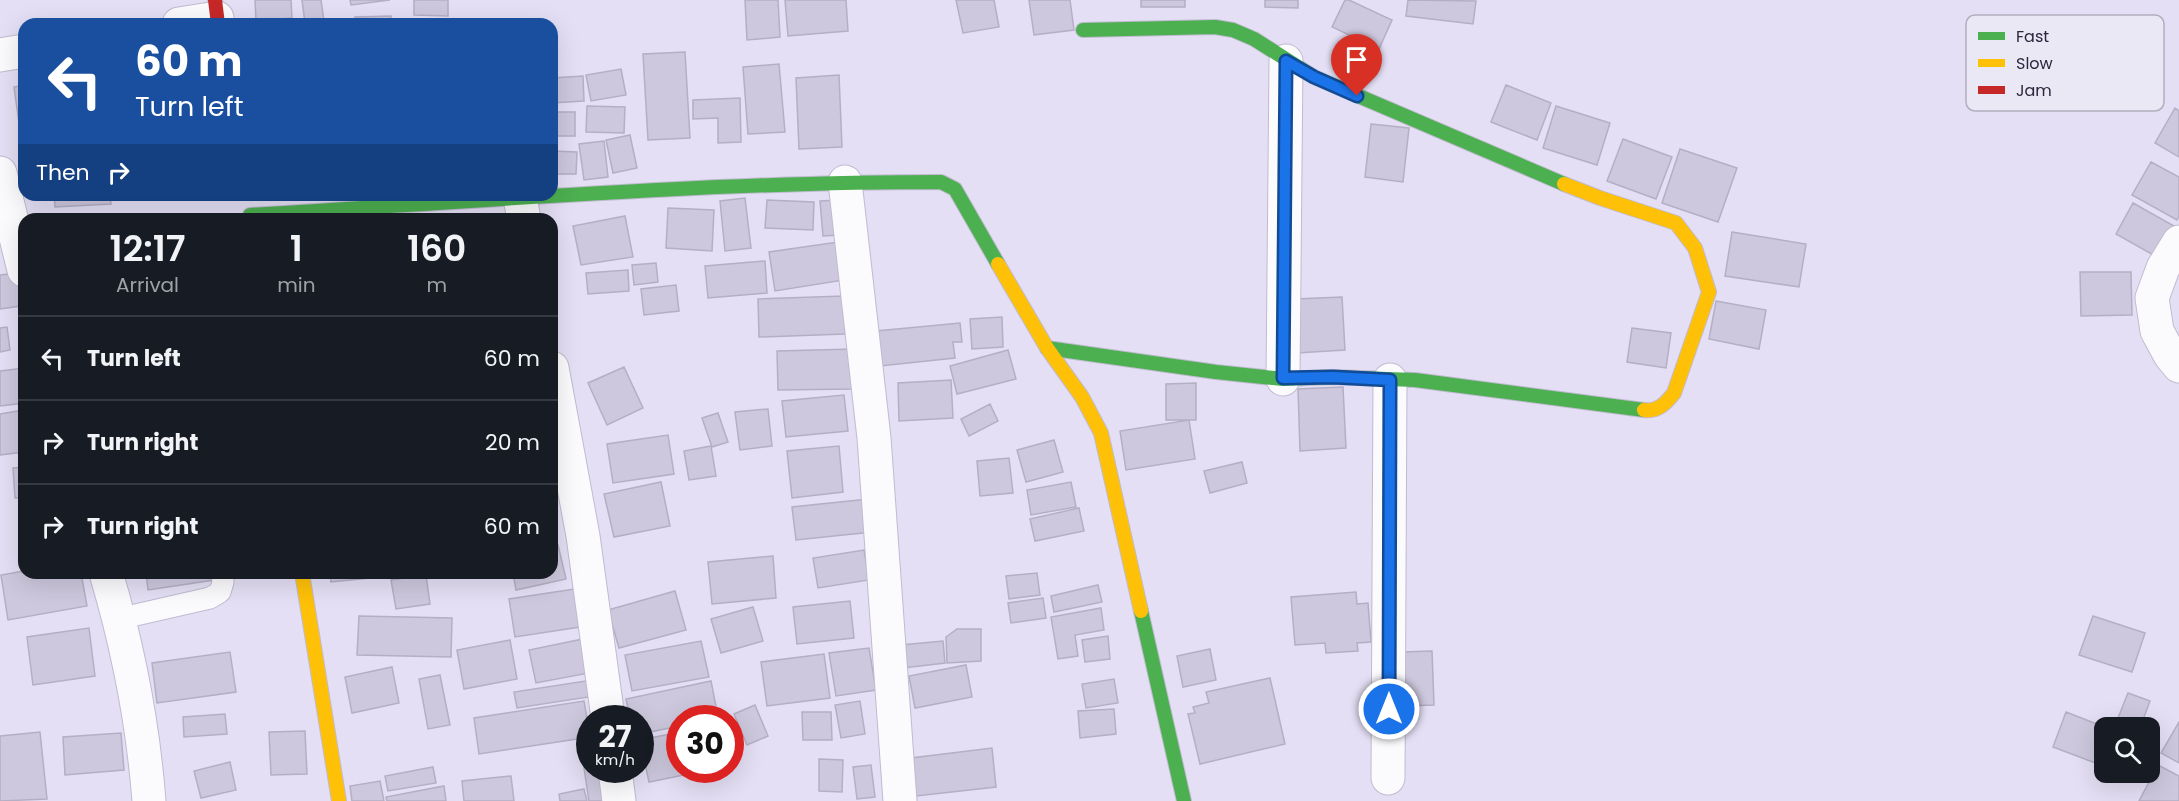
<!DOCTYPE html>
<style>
body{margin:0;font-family:Poppins,sans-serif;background:#242831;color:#f1f3f6;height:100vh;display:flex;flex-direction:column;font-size:22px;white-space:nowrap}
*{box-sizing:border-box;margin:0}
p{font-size:20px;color:#9ea1a6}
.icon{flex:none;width:33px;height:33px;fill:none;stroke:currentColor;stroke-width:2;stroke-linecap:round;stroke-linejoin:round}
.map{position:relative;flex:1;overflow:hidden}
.details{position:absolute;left:18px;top:213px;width:540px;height:366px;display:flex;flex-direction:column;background:#171b24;border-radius:18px;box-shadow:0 6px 24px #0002}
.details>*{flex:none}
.hud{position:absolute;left:18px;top:18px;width:540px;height:183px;border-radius:18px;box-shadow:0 6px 24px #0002;background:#1a4fa0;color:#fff;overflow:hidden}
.controls{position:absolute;left:2094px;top:717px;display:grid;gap:12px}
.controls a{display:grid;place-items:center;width:66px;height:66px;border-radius:12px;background:#171b24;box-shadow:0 6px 24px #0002;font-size:30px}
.speed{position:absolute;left:576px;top:705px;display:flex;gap:12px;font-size:30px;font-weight:700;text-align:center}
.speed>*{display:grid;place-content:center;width:78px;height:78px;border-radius:50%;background:#171b24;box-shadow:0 6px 24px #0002;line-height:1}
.speed small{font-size:15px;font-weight:400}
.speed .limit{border:9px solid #d22;background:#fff;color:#111}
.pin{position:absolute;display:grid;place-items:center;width:51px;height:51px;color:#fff;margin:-62px -26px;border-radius:50% 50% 50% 0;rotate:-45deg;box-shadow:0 0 6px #0007}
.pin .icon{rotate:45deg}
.me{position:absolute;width:66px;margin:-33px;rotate:0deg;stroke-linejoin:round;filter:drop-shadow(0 0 4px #0008)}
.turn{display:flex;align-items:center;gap:21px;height:126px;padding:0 18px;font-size:27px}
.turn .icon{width:78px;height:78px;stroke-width:2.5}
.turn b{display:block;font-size:42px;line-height:51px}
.then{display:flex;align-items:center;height:57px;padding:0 18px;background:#0003;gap:12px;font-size:22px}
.eta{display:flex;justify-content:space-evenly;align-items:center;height:102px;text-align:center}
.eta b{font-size:36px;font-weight:600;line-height:42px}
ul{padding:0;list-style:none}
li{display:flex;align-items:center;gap:18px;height:84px;padding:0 18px;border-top:2px solid #363941}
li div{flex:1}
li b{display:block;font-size:22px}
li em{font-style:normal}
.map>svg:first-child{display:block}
</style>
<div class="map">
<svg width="2179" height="801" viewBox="0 0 2179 801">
<rect width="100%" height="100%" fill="#e4dff4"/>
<path fill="#cdc8dd" stroke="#b4afc4" stroke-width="1.5" d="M255,0h36l1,18 -36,3z
M302,0h19l3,21 -19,2z
M350,0h40l-39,5z
M414,0h34v16l-34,-1z
M745,0h33l2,37 -33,3z
M785,0h61l2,31 -60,5z
M956,0h38l5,27 -36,6z
M1029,0h41l4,30 -40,5z
M1141,0h44v7h-44z
M1265,0h33v8l-33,-1z
M1345,0h4l43,20 -13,29 -47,-22z
M1408,0l68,1 -3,23 -67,-8z
M391,16v8h-36v-7z
M685,52l5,86 -42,2 -5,-86z
M779,64l6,68 -37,2 -5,-67z
M621,69l5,26 -35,6 -5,-26z
M839,75l3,72 -43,2 -3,-71z
M583,76l1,25 -32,2v-25z
M24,85v45h-4l-6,-43z
M1506,85l45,18 -14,37 -46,-18z
M740,98l1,44 -23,1v-25l-25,1v-19z
M587,106l38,1 -1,26 -38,-1z
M1556,106l54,17 -13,42 -54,-17z
M2175,108l4,3v46l-24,-14z
M552,112h23v24h-23z
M1371,124l38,4 -6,54 -38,-5z
M630,135l7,33 -24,5 -7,-33z
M1623,139l49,18 -16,42 -49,-18z
M604,141l4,36 -24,3 -5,-36z
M1680,149l57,19 -19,54 -56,-19z
M552,151l25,1 -1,22h-24z
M2151,162l28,15v39l-2,4 -45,-25z
M54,195h56l1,9 -56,3z
M745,198l6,50 -26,3 -5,-50z
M767,200l47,2 -1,28 -48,-2z
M839,200l2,35 -18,1 -3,-35z
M2133,203l41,23 -17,31 -41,-23z
M668,208l46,2 -2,41 -46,-3z
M625,216l8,41 -52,8 -8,-39z
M1732,232l74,12 -7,43 -74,-11z
M838,242l6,38 -69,11 -6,-39z
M765,261l2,32 -59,5 -3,-32z
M656,263l2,19 -24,3 -2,-20z
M628,270l1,21 -41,3 -2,-21z
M2080,272h51l1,43 -51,1z
M17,273l4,33 -21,3v-34z
M676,285l3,26 -35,4 -3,-26z
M844,296l1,38 -86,3 -1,-38z
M1342,297l3,53 -48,3 -2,-54z
M1716,301l50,9 -7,39 -50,-10z
M1002,317l1,30 -31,2 -2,-30z
M960,323l2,19h-9l2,16 -75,8 -4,-35z
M7,327l3,23 -10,2v-24z
M1632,328l39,5 -5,35 -39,-6z
M854,349v40l-76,1 -1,-39z
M1008,350l8,29 -59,15 -7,-28z
M624,367l19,41 -36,17 -19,-42z
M24,368v35l-24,3v-35z
M951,380l2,38 -54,3 -1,-38z
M1196,383v37h-30v-36z
M1343,387l3,61 -46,3 -2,-62z
M844,395l4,36 -62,6 -4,-36z
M990,404l8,17 -29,15 -8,-17z
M768,409l4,37 -32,4 -5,-38z
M24,410v42l-24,3v-41z
M718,413l10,29 -16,5 -10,-29z
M1189,420l6,39 -69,11 -6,-39z
M668,435l6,39 -61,9 -6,-39z
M1054,440l9,32 -37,10 -9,-32z
M711,446l5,30 -27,4 -5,-29z
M839,446l4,46 -51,6 -5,-47z
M1009,458l4,35 -33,3 -3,-35z
M1242,462l5,21 -37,10 -6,-22z
M24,467v31h-9l-2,-30z
M661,482l9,44 -56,11 -10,-43z
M1071,482l5,25 -45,8 -4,-25z
M868,499l4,33 -76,8 -4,-33z
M1079,508l5,23 -49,10 -5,-22z
M558,545l8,34 -50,11 -3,-17h39v-27z
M864,550l5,30 -51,8 -5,-30z
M773,556l3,42 -64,6 -4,-42z
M24,571v2h57l6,33 -79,14 -7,-45z
M146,573h67l1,7 -66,10z
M330,573h40v5l-39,4z
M1037,573l3,22 -31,4 -3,-23z
M426,575l4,29 -34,5 -5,-29z
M1098,585l4,17 -48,10 -3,-16z
M574,589l6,38 -65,10 -6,-38z
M675,591l11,39 -67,18 -11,-38z
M1356,592l1,12 11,-1 3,39 -14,1 1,8 -32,2 -1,-10 -30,2 -4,-48z
M1043,598l3,20 -35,5 -3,-20z
M850,601l4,37 -57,6 -4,-37z
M753,607l10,34 -42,12 -10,-34z
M1101,608l3,22 -29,5 3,21 -20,3 -7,-42z
M359,616l93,2 -1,39 -94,-2z
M2093,616l52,17 -13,39 -53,-17z
M89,628l6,48 -62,9 -6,-48z
M957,629h24v32l-34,2 -1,-26z
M1108,636l2,23 -25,3 -3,-22z
M583,639l6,34 -53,10 -7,-33z
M510,640l7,39 -53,10 -7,-39z
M701,641l8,36 -77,14 -7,-36z
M943,641l2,22 -42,5 -2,-23z
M869,648l7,42 -40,6 -7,-43z
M1210,649l6,31 -33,7 -6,-31z
M1432,651l2,54 -31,1 -2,-54z
M230,652l6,40 -79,11 -5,-40z
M824,654l6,44 -63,8 -6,-44z
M966,665l6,32 -57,11 -6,-32z
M392,667l7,36 -47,10 -7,-36z
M440,675l10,50 -22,4 -9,-50z
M1270,678l15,66 -85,20 -12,-50 7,-1 -2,-6 16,-4 -3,-11z
M1114,679l4,24 -32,5 -4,-24z
M592,680l3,16 -78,12 -3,-16z
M711,681l7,36 -38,1v8l-40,8v-16h-10l-4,-19z
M2128,693l22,8 -10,27h-26z
M584,701l6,36 -111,17 -5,-36z
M860,701l5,33 -24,4 -6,-33z
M755,705l13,31 -21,9 -13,-31z
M1114,709l2,25 -36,4 -2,-27z
M802,712h29l1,28h-29z
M2066,712l41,16h-3v18l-6,18 -45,-17z
M225,714l2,20 -43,3 -1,-20z
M2179,722v41l-18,-10z
M305,731l2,43 -36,1 -2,-43z
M40,732l7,67 -47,2v-65z
M680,732v38h8l1,4 -40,8 -9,-42z
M121,733l3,37 -59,5 -2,-38z
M992,748l4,39 -80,9 -5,-38z
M819,759l24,1 -1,32 -23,-1z
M230,762l6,28 -35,8 -7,-27z
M871,765l4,32 -18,2 -4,-32z
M2158,765l21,11v25h-40z
M433,767l3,16 -48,8 -3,-15z
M590,767v3h15l4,31h-20l-5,-33z
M511,776l3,25h-50l-2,-20z
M380,781l4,20h-32l-2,-15z
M444,786l2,15h-59l-1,-4z
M584,789l3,12h-27l-1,-7z"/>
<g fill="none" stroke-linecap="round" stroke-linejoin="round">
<defs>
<path id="lane" d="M118,619l92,-21 10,-6 3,-10 -1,-9"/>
<path id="street" d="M179,24l38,-6
M0,55l24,-4
M0,173l24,97
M845,182l29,256 26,363
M520,198l4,21
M2179,242l-16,26 -11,30 5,33 13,24 9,11
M552,368l31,168 25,182
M1283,379l3,-318
M106,573c22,74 37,151 43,228
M615,770l4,31
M1388,778l2,-398"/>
<path id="fast" d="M1083,30l132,-3 18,3 21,9 60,38 250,107
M250,215c230,-14 461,-33 691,-33l14,7 43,75
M1047,348l169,24 67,7 50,-2 82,3 229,30
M1141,611l43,190"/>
<path id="slow" d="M1564,184l36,14 76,25 19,25 14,44 -35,101c-8,10 -16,19 -30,17
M998,264l49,84 35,49 19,36 40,178
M302,573l37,228"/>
<path id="jam" d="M215,0l3,24"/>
</defs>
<use href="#lane" stroke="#c0bbd0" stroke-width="23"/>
<use href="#street" stroke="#c0bbd0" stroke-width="35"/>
<use href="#fast" stroke="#c0bbd0" stroke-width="16"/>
<use href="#slow" stroke="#c0bbd0" stroke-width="16"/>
<use href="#jam" stroke="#c0bbd0" stroke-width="16"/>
<use href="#lane" stroke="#fbfafd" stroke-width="21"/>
<use href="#street" stroke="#fbfafd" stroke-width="33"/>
<use href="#fast" stroke="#4caf50" stroke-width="14"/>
<use href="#slow" stroke="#ffc107" stroke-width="14"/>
<use href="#jam" stroke="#c62828" stroke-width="14"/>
</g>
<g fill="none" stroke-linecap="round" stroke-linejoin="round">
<defs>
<path id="route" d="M1357,96l-43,-19 -28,-16 -3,317 50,-1 57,3 -1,329"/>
</defs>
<use href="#route" stroke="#114b97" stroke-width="15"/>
<use href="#route" stroke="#1a73e8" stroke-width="10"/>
</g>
<rect x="1966" y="15" width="198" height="96" rx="9" fill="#ebe8f5" stroke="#b1aebe" stroke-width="1.5"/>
<rect x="1978" y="32" width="27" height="8" fill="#4caf50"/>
<rect x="1978" y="59" width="27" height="8" fill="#ffc107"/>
<rect x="1978" y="86" width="27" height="8" fill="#c62828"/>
<g font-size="16" fill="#2b253d">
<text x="2016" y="42">Fast</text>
<text x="2016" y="69">Slow</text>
<text x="2016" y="96">Jam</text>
</g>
</svg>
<div class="controls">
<a><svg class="icon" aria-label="search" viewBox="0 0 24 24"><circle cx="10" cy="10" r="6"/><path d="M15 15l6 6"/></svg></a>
</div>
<div class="speed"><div>27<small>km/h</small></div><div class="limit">30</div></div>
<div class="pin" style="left:1357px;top:96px;background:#d93025"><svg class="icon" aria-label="arrive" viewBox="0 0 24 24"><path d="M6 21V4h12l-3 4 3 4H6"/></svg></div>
<svg class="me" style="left:1389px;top:709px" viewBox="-20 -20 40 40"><circle r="17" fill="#1a73e8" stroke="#fff" stroke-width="3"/><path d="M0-11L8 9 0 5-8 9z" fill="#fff"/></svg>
<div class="hud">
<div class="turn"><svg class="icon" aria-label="left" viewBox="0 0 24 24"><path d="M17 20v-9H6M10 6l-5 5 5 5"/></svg><div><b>60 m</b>Turn left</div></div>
<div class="then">Then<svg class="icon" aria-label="right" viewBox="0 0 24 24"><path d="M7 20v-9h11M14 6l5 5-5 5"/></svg></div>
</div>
<section class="details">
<div class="eta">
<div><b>12:17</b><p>Arrival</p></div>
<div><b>1</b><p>min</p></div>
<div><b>160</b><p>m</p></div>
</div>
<ul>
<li><svg class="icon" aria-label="left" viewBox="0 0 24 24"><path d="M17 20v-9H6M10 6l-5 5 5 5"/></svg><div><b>Turn left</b></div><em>60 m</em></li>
<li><svg class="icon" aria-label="right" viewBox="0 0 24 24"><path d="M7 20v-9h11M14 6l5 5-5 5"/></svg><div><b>Turn right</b></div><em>20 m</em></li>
<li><svg class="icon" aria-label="right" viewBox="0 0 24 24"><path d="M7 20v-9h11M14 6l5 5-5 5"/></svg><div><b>Turn right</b></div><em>60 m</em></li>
</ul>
</section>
</div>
